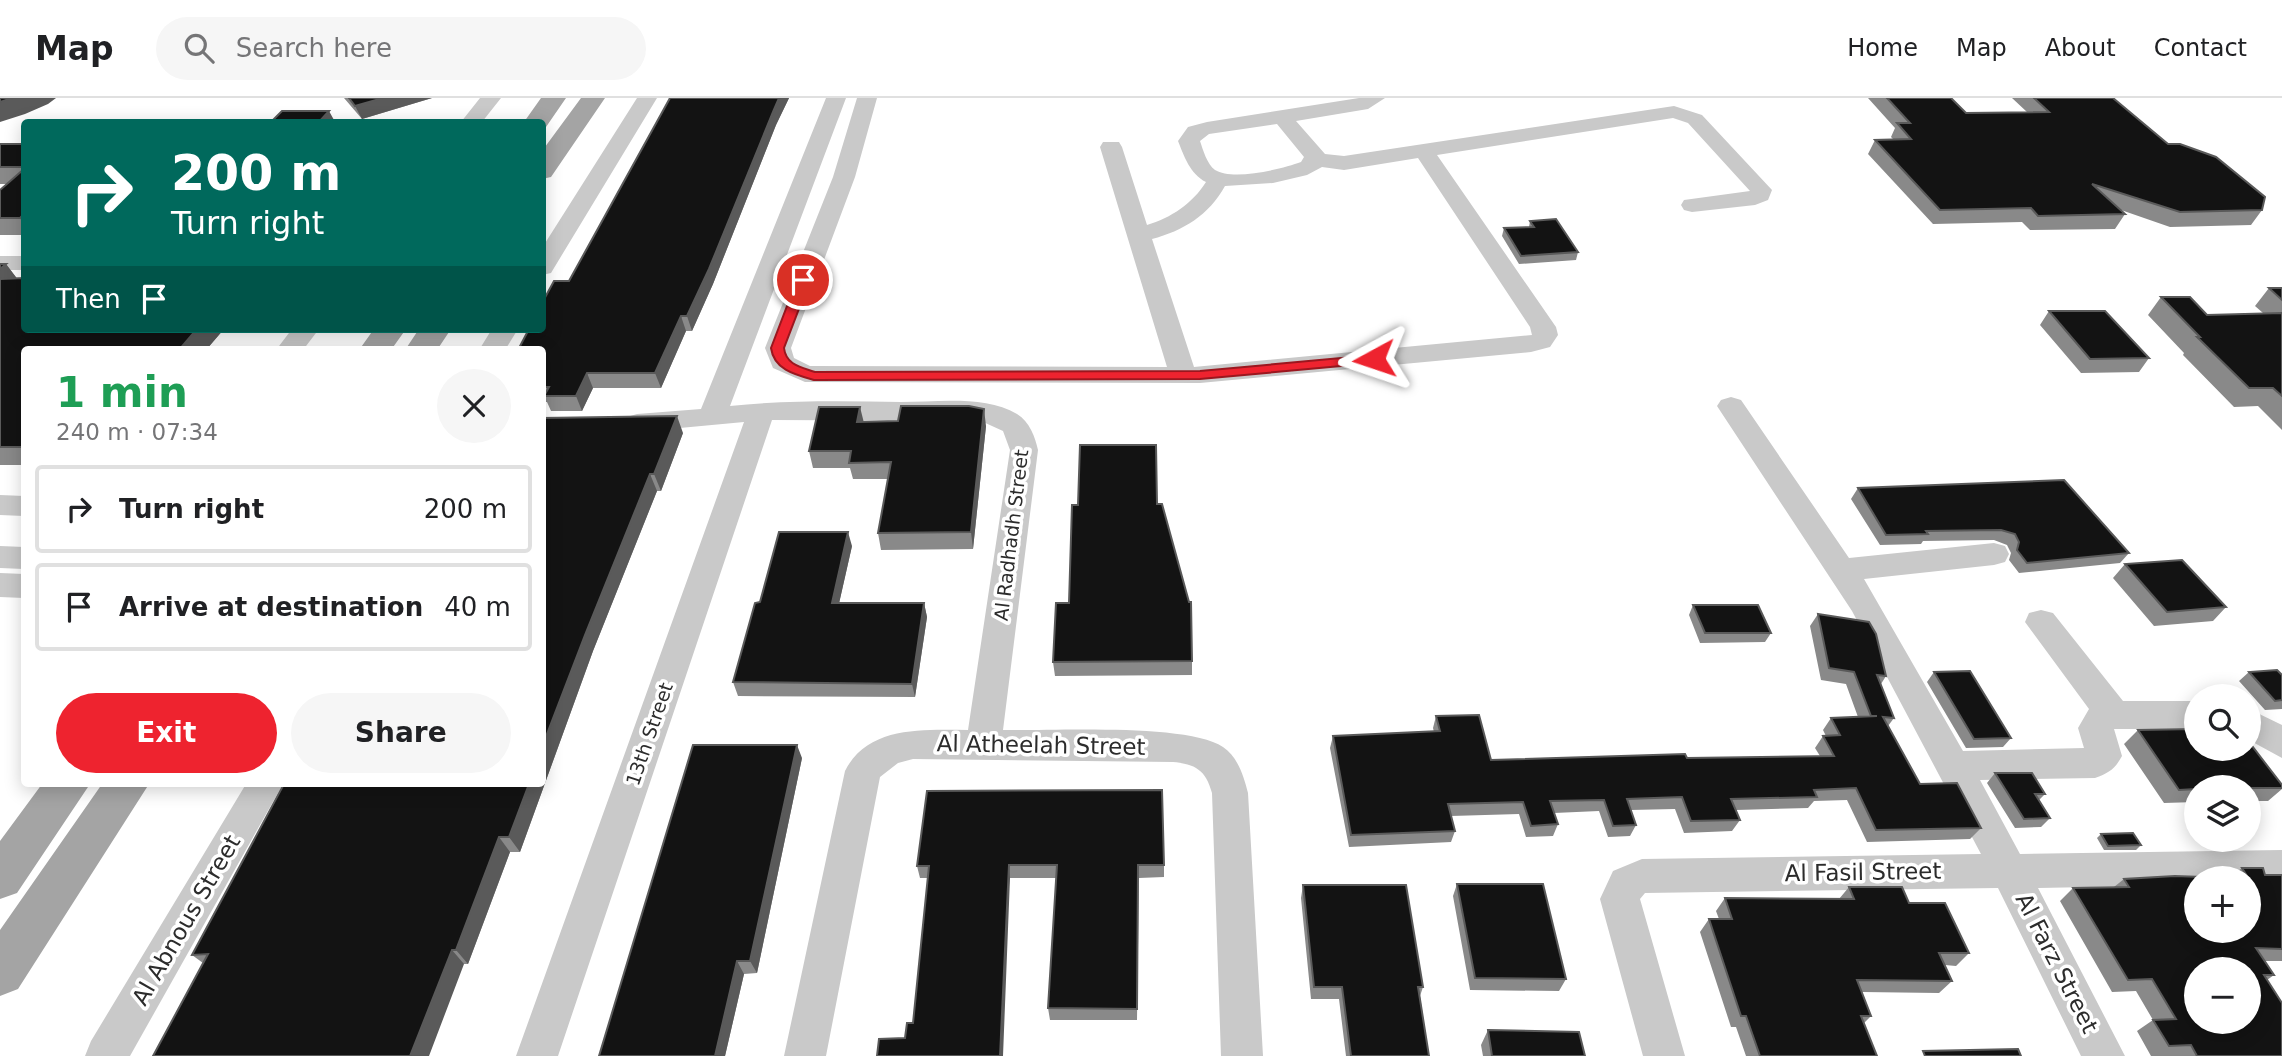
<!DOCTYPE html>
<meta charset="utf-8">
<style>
body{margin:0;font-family:"DejaVu Sans",sans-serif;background:#f6f6f6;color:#202124;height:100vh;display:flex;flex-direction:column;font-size:26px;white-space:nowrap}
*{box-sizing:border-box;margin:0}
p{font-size:23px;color:#757577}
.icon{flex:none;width:38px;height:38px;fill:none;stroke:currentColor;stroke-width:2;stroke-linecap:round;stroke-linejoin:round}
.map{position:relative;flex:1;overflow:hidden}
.sheet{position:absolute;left:21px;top:248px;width:525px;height:441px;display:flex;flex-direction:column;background:#fff;border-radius:7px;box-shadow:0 4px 18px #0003}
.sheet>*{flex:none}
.banner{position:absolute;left:21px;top:21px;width:525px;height:214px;border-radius:7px;box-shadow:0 4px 18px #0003;background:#00695c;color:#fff;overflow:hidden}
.tools{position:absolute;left:2184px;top:586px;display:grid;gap:14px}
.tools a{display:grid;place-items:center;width:77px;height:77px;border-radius:50%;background:#fff;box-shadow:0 4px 18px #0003;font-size:35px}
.pin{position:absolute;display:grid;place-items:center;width:60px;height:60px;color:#fff;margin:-30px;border:4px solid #fff;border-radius:50%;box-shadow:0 2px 7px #0007}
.me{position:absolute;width:77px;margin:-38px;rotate:265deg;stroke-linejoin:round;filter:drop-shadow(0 0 5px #0008)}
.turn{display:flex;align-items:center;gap:24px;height:147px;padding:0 35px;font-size:32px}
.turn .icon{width:91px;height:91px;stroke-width:2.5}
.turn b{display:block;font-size:49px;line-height:60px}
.then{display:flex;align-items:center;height:66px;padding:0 35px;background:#0003;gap:14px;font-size:26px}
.round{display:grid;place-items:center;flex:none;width:74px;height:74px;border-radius:37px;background:#f6f6f6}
.head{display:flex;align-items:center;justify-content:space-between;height:119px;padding:0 35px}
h1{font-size:42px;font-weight:700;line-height:52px;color:#1e9e55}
.action{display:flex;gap:14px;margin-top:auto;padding:14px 35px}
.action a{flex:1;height:80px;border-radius:42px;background:#ee232f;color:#fff;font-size:28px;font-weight:700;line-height:80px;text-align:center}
.action a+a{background:#f6f6f6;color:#202124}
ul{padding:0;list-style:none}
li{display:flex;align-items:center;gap:21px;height:88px;margin:0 14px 10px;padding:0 21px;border:4px solid #e0e0e0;border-radius:7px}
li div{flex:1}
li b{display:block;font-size:26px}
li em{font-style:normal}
header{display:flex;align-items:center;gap:42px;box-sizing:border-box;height:98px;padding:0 35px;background:#fff;border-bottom:2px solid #e0e0e0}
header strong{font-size:33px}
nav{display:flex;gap:38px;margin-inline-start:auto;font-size:24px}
.search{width:490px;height:63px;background:#f6f6f6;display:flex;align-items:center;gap:18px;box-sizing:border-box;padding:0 24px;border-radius:38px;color:#757577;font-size:26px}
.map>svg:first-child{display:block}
</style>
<header>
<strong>Map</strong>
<div class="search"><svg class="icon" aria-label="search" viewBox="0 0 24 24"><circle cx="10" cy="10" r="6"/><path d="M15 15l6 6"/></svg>Search here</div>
<nav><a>Home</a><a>Map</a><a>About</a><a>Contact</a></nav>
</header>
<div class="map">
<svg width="2282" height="958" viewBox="0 0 2282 958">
<rect width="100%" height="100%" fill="#fff"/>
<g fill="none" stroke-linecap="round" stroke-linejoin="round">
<path fill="#c9c9c9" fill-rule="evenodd" d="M480,0h21l-19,24h-21z
M637,0h20l-103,170 -3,5 -9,2v-27z
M826,0h20l-116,308c57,-6 114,-5 171,-4 36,0 84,-7 116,12 13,8 18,23 21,36l-35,280c48,1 185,-7 220,17 15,10 21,30 25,46l15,263h-42l-9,-263c-6,-23 -17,-29 -39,-31l-260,-3 -15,4 -18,14 -54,279h-42l61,-285c23,-46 80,-41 123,-41l42,-280 -7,-19 -22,-10 -209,-1 -214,636h-42l228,-634 -107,10 -10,-3 -4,-6 4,-6 10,-3 64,-5z
M857,0h20l-22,79 -64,171 3,10 16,8 357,1 -67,-220 3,-5h16l3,5 25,78c24,-7 46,-22 59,-43 -16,-8 -22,-26 -28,-41l10,-14 19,-5 152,-24h26l-17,11 -72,12 29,33 19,2 330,-50 28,9 70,75 -4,10 -13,5 -63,7 -8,-2 -3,-5 3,-5 66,-9 -62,-68 -15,-5 -236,37 119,172 2,8 -8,12 -19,5 -331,31 -395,-1 -32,-14 -8,-20 68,-171zM1277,26l27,33 -3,5c-19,7 -68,19 -86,8 -8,-6 -12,-20 -15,-29l9,-7zM1418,60l112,169 2,8 -338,32 -42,-128c31,-8 57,-24 73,-53l48,-3 34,-8 15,-8 22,3z
M0,158h24v14h-24z
M292,231h27l-16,21h-27z
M492,231h26l-13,21h-26z
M1731,299l10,3 108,158 145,-15 11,3 4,8 -4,8 -11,3 -130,14 99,172 121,-3 -6,-20 11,-19 -64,-87 4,-9 12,-3 12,3 70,88h73v28h-82l8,27c-7,13 -13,17 -27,22l-115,2 40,74 262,-4v34l-33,1v-7h-53v7l-158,3 87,168h-44l-83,-168 -353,5 -5,6 45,157h-42l-43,-157 13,-28 29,-12 339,-5 -129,-243 -135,-205 4,-6z
M0,397l24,1v20l-24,-1z
M0,448l24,1v22l-24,-1z
M0,475l24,1v24l-24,-1z
M2249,611l33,16v33l-33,-18z
M246,686h37l-153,272h-45l6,-15z"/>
<path fill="#a4a4a4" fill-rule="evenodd" d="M541,0h25l-20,29 -4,1v-6h-18z
M581,0h24l-54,79 -9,2v-28z
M374,231h32l-15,21h-32z
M419,231h32l-14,21h-32z
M42,686h48l-73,109 -17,6v-58z
M102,686h47l-131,205 -18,7v-66z"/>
</g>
<path fill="#898989" d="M344,0h88l-70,21z
M670,0h119l-13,27 -63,159 -21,47h-6l-25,57h-68l-11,23h-31l-4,-9h-5v-52l27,-69z
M1868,0h83l15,15 61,-1 -15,-14h101l55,46 94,66 -11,15 -81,2 -49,-17 4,4 -10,15 -85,1 -8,-8 -89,2 -65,-70 7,-14 18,-1 -2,-2 4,-9z
M0,46h24v91h-24v-45l7,-6h-7z
M1530,123l48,31 -2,8 -57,4 -17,-28 2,-8 25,-1z
M0,166h6l11,15 207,50 -18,21h-182v115h-24z
M2269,190h13v142l-24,-24 -24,1 -51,-52 1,-2 -36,-38 13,-18 46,18 56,-2 -8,-7z
M2049,213l100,47 -10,14 -58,1 -41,-48z
M542,320l141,15 -22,58h-4l-64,160 -73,201h-10l-42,112 -265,-1 -11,-8 350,-171z
M864,324l122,4 -13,123 -92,1 -3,-17 10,-54h-35l-3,-11h-37l-4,-17z
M1858,390l271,65 -9,10 -101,10 -10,-13 2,-7 -4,-8 -13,-5 -71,1 -2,3 -41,1 -29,-46z
M1157,406l35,157v14l-137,1 -2,-14z
M852,448l-13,57h85l3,14 -12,80 -177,-1 -5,-14 27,-80z
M2125,466l101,43 -13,14 -59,5 -41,-48z
M1693,507l78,28 -6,9 -65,1 -11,-28z
M1818,516l68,62 -5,8 13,34 -6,8 32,58 61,44 -11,11 -103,3 -20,-42 -33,1 -6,7 -72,2 4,10 -8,11 -48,2 -9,-24 -44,1 5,15 -6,11 -22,1 -9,-26 -45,2 4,11 -5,12 -27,1 -7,-23 -68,2 4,15 -4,11 -102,5 -19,-99 3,-12 101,-4 -1,-4 3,-12 55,44 329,-4 -5,-8 8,-12h3l-3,-6 8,-12 27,-1 -12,-33 -25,-4 -11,-54z
M1934,574l77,66 -8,9 -37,1 -39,-66z
M2249,574l33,3v34l-17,1 -26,-29z
M2138,632l144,55v4l-14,12h-19v-13h-53v14l-32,1 -40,-59z
M802,660l-45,215 -13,1 -19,82h-126z
M1995,675l50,21 -6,6 11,18 -9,9 -26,1 -28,-45z
M2101,736l40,11 -5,5h-32l-7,-12z
M1164,767v12l-25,1 -2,142h-87l-2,-12 8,-130h-46l-105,160 8,-15 15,-145h-8l-3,-12z
M2242,770l23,7h17v86h-17l9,14 -7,5 15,76h-131l-14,-25 16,-11 -17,-29 -24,1 -52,-91 13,-13 41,-1 10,-8 72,-1 53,53v-53h-20z
M1457,786l109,95 -7,12 -89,-1 -17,-94z
M1303,787l120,102 -3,9 9,60h-83l-7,-57h-28l-10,-101z
M1849,789l60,16 60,50 -13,13 -11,-1 7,16 -13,12 -77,-1 9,24 -7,7 13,33h-131l-10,-29h-5l-31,-95 9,-13h10l-3,-8 9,-13 114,1z
M1488,932l97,26h-102l-2,-11z"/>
<path fill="#5a5a5a" d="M12,0h44l-8,6 -23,10 -25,8v-20z
M383,0h49l-70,21 -7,-13z
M779,0h10l-13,27 -63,159 -21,47 -5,-15 86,-204z
M329,13l5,9 -3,2h-12z
M24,116v11l-4,-7z
M6,166l13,17 -19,11v-23z
M681,218l5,15 -25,57 -6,-15z
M197,231h27l-18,21h-27z
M587,275l6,15 -11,23 -6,-15z
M860,309l4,16 -7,-1z
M984,311l2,17 -13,123 -2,-17z
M677,318l6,17 -22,58 -7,-17z
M650,376l7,17 -64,160 -73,201 -11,-15 20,-53h13v-37l43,-112z
M848,434l4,14 -16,71 -4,-14z
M924,505l3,14 -12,80 -3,-13z
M797,647l5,13 -45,215 -7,-12z
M499,739l11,15 -42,112 -12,-14z
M1009,767l1,13 -7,178h-3z
M452,852l12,14 -35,92h-19z
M737,863l7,13 -19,82h-10z"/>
<path fill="#131313" stroke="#5a5a5a" stroke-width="2" fill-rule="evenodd" d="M0,0h12l-12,4z
M349,0h34l-28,8z
M670,0h109l-6,14 -64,157 -22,47h-6l-26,57h-68l-11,23h-32l5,-9h-7v-37h-24l11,-21h13v-26l12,-22h15z
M1887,0h64l15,15 83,-1 -15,-14h79l55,46h12l36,13 49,40 -3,13 -82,2 -88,-28 33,30 -87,2 -7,-8 -91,2 -65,-70 36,-1 -14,-16h13z
M282,13h47l-10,11h-48z
M0,46h24v23h-24z
M24,71v45l-4,4h-20v-28z
M1556,121l22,33 -57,4 -17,-28 30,-1 -4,-6z
M0,166h6l-6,5z
M24,180v51h173l-18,21h-155v97h-24v-168z
M2269,190h13v12z
M2161,199h29l17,18 75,-2v83l-9,-8h-24l-52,-51h3z
M2049,213h56l44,47 -59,1z
M901,308h68l15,3 -13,123 -93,1 13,-71 -42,1 2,-12h-42l10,-44h41l-3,15 41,-1z
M677,318l-23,58h-4l-65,161 -43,112v-329z
M1080,347h76l1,59h5l27,98h2l1,59 -139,1 3,-59h13l3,-98h6z
M2064,382l65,73 -102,10 -10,-13 2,-8 -4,-8 -14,-4 -75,1 2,3 -42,1 -28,-47z
M779,434h69l-16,71h92l-12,81 -179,-2 22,-79 5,-1z
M2182,462l44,47 -59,5 -42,-48z
M1693,507h65l13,28h-66z
M1818,516l51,8 7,12 10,42 -9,-1 17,43 -11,-1 37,67 37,-1 24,45 -105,2 -20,-42 -42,2 3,7 -86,2 9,21 -49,1 -9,-24 -55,2 9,26 -23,1 -9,-26 -54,1 8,23 -27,2 -8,-24 -75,2 7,27 -104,4 -18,-99 107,-5 -4,-15 43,-1 12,45 194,-6 2,4 147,-2 -11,-20 17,-1 -9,-17 46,-2h-6l-17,-44 -25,-4z
M2277,572l5,5v25l-7,1 -26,-29z
M1970,573l41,67 -37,1 -40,-67z
M2196,631v20h53v-7l33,43v3h-86v1l-17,1 -41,-60z
M693,647h104l-47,216h-13l-22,95h-116z
M1995,675h37l13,21h-10l15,24 -26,1z
M284,686h245l-20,53h-10l-43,113h-4l-42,106h-257l55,-102 -16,1z
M1162,692l2,75h-26l-1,144 -89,-1 9,-143h-48l-9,191h-123l2,-17 26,-1 2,-15h6l16,-157h-12l10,-75z
M2133,735l8,12 -33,1 -7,-12z
M2242,770h21l2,7h17v74l-26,-1 18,27h-10l18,28v53h-85l-6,-11 -22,1 -16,-26 23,-1 -24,-40 -24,1 -55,-92 56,-1 -5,-8 51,-3 27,1 1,1h-7v53h53v-38h9zM2196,872h53v52h-53z
M1457,786h86l23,95 -91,-1z
M1303,787h103l17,102h-5l11,69h-78l-9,-69h-28z
M1849,789h53l7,16h36l24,50h-30l13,28 -95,-1 14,36h-10l16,40h-117l-14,-40h-5l-32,-97h23l-7,-21 129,1z
M1488,932l91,2 6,24h-93z
M2018,951l3,7h-96l-2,-5z"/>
<path fill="#ee232f" stroke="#9b171f" stroke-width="2" d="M803,178l7,4 -26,68c2,17 17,19 31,24l385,-1 174,-16 7,4 -7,4 -174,16 -386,1c-18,-5 -40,-10 -43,-32l26,-68z"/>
<g text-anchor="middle" stroke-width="7" stroke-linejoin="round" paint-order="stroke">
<g font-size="19" fill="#2c2c2c" stroke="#fff">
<text transform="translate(1011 437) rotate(-83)" y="7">Al Radhadh Street</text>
<text transform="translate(649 636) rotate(-71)" y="7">13th Street</text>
</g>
<g font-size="23" fill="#2c2c2c" stroke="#fff">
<text transform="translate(1041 647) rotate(1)" y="8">Al Atheelah Street</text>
<text transform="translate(1863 774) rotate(-1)" y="8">Al Fasil Street</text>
<text transform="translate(186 822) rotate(-60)" y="8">Al Abnous Street</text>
<text transform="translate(2057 865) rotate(63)" y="8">Al Farz Street</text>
</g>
</g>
</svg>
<div class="tools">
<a><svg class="icon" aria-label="search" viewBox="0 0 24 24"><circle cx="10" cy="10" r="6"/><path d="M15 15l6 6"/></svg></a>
<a><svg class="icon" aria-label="layers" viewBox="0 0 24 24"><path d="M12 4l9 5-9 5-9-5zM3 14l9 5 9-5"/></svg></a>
<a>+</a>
<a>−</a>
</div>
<div class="pin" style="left:803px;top:182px;background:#d93025"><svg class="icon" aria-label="arrive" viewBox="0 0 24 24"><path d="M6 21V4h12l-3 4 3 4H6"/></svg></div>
<svg class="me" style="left:1374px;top:261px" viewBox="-20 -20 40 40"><path d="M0-17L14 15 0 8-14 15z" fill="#ee232f" stroke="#fff" stroke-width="4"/></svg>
<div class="banner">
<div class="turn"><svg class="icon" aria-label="right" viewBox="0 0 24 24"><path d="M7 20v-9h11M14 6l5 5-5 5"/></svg><div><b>200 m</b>Turn right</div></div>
<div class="then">Then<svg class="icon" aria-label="arrive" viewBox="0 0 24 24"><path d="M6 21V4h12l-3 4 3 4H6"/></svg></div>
</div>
<section class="sheet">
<div class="head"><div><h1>1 min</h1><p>240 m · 07:34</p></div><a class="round"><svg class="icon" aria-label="close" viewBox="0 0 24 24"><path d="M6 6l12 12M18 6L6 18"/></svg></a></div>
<ul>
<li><svg class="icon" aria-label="right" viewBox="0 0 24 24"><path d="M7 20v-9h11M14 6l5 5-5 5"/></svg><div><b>Turn right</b></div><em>200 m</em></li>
<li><svg class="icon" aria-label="arrive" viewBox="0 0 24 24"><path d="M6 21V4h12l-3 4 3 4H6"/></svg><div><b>Arrive at destination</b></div><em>40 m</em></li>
</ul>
<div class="action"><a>Exit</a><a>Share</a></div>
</section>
</div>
